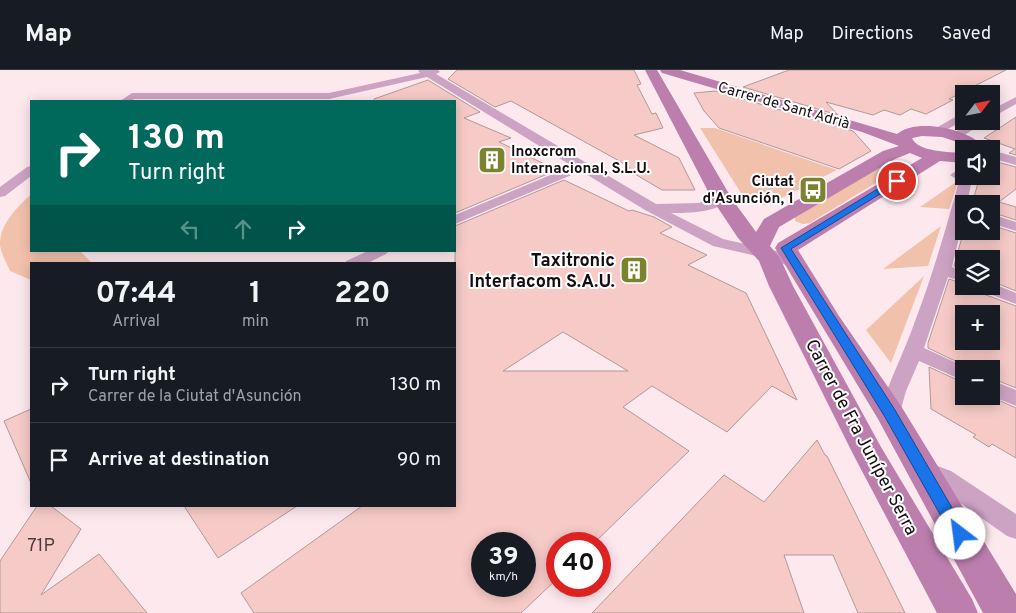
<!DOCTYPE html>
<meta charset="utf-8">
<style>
body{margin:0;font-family:Overpass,sans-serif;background:#242831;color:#f1f3f6;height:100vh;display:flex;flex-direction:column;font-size:19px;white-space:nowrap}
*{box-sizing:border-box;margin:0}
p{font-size:16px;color:#9ea1a6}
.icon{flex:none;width:28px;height:28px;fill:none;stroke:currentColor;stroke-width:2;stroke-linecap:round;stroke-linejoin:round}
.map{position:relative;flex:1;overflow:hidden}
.side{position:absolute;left:30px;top:192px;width:426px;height:245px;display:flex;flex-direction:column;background:#171b24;border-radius:0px;box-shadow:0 2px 12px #0003}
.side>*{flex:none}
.guide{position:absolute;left:30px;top:30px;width:426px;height:152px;border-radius:0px;box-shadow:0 2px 12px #0003;background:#00695c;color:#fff;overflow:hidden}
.needle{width:32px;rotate:58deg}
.tools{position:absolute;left:955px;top:15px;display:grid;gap:10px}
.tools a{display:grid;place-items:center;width:45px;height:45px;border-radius:0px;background:#171b24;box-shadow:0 2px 12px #0003;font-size:25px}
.speed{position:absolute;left:471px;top:462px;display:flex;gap:10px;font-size:25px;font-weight:700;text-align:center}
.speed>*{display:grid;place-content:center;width:65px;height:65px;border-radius:50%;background:#171b24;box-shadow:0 2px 12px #0003;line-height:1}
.speed small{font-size:12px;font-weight:400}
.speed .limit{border:8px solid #d22;background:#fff;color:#111}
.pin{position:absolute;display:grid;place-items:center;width:42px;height:42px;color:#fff;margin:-21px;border:2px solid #fff;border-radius:50%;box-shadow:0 1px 5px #0007}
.me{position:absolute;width:55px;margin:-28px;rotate:330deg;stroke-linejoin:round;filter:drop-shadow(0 0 4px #0008)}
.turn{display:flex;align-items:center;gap:18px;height:105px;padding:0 15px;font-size:22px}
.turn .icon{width:65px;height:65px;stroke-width:2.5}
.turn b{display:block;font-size:35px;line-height:42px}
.lanes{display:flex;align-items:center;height:48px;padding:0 15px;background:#0003;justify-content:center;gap:25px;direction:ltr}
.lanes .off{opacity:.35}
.eta{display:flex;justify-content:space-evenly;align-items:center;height:85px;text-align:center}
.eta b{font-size:30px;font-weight:700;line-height:35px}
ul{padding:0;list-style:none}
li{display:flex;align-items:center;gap:15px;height:75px;padding:0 15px;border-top:1px solid #363941}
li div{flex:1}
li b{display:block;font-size:19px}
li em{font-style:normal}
header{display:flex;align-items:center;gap:30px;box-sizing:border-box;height:70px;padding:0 25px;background:#171b24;border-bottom:1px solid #363941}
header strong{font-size:24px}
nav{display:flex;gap:28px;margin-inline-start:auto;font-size:18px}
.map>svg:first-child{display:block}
</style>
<header>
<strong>Map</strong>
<nav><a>Map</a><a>Directions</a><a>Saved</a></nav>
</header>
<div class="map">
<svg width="1016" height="543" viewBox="0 0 1016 543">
<rect width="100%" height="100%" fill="#fde8ee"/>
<path fill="#f2c1ab" d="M700,58h15l122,42 -69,35c-9,1 -16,-2 -24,-7z
M892,90h7l6,5 -95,58 -7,1 -8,-3v-4z
M956,112l2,1 -9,26 -29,-2z
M31,124v57h49l13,13h-62v16l-21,-9c-3,-8 -9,-17 -10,-26 0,-22 17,-37 31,-51z
M941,156l-13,40 -45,3z
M924,206l-33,87 -25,-33z"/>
<path fill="#f6cac7" stroke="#b29997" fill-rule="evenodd" d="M457,0h177l7,14 -4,1 15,29 4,-1 7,15 -29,7 45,23 16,32h-33l-34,-20 2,-3 -119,-66 -16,6 -47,-28z
M789,0h217l-57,29 4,1 -27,14 -15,-5 -11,6 -16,-5 -11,5 -47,-13 12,13 -95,-28z
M428,10l52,32 -16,6 47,20 -12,4 58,28 -102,43v-112h-81v-2z
M715,21l138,40 18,20 -32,18 -120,-41 -15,-17 -10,-18z
M1016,47v38l-7,-2 6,-4 -31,-11z
M997,92l19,5v22l-17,13 17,5v13l-25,-8v-8h-19l8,-28h11v-11z
M564,110l65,31 3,-1 22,7 18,10 -12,6 47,22 -19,10 58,28 51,107 -25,-14 -45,46 -75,-46 -29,21 66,44 -96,93h-35v34l-37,35h-267l-13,-20 121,-87h93v-280zM563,262l65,39h-125zM482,474h43v42h-43z
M991,155l25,8v58l-25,-10v-22h-27v10l-10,-3 10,-36 27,1z
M949,209l15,5v2h11l3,6 38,14v82l-25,-10v-9h-19l-44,-21v-5zM964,244h27v27h-27z
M929,297l35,16v13h25l27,12v50l-24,-14 -3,3 -16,-10 3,-2 -45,-26z
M31,339v74l-27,-62z
M817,370l8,15 2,1 78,157h-47l-25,-58h-49l20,58h-212l132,-138 40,27z
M37,436h14l30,23 -40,66 58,-41 48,59h-147v-52z
M184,436h113l-79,52z"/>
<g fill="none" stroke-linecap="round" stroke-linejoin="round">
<path fill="#cda3c3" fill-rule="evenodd" d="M418,0h20l2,2 -4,2 220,130 43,-1 23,-8 5,1 2,3c-11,14 -41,14 -58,14l52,26 62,14 18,9 2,3 -2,3 -6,2 -23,-10 -61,-14 -68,-36 -64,-39 -126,53v-9l117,-49 -145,-89 -98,22h-195l-3,2h-11l12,-8h197l91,-20z
M1016,27v7l-25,14v-8z
M964,42v8l-25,14 -4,1 -6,-3z
M973,51h13l-26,17h-8l-2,-2 2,-2z
M991,80l25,7v8l-25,-7z
M31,96v10l-26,20 -5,1v-10l27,-20z
M956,101l8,3v2h7l1,3 -5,25h-3v12l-12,51 12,4v11l-16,-5 -24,71 46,21h-6v12l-45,-20 -13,30 -8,29 -8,2 -8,-2 -3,-6c9,-31 24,-59 35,-90 18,-47 32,-95 45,-143l-9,-6z
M991,144l25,8v9l-25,-8z
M368,181h21l-3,3 -20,10h-22l2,-3z
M991,213l25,10v11l-37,-14 -2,-4h14z
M991,310l25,10v16l-25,-10z
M924,391l27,10 65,43v25l-9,-3 -72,-51 -19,-8 -4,-7 4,-7z"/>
<path fill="#bb7ead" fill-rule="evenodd" d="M645,0h12l75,129 24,33 8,-13 119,-68 16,-5 -37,-14 -200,-59 -2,-3h20l217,64c19,-17 75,-5 89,15h-18l-11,-7 -15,-5 -20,-1 -10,2c5,14 38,14 52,15v10l-24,-2 -142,89 41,66 62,90 115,188v19h-33l-105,-194 -103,-171 3,-5 144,-85 -12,-5 -15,6 -116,68 -9,19 10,12 13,28 88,161 91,152 6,14h-41l-83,-157 -85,-170 -10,-25 -21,-23 -26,-39z"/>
</g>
<path fill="#1a73e8" stroke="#114b97" d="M894,109l7,2 -110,68 104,161 70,120 3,4 -3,5 -5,2 -6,-2 -69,-122 -104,-169z"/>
<defs>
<symbol id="building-square" viewBox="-11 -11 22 22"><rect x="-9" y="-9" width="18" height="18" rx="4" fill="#7b832f" stroke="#fff"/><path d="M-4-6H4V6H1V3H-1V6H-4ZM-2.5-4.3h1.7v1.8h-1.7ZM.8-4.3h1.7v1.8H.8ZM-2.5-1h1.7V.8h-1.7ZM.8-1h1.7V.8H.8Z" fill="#fff"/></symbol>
<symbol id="bus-square" viewBox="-11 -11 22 22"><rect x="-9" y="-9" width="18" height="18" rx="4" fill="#7b832f" stroke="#fff"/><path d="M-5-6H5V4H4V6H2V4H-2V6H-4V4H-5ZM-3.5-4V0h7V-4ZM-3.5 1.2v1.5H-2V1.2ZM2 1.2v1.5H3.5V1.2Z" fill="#fff"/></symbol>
</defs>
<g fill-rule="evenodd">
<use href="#building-square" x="476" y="74" width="32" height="32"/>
<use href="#bus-square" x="797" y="104" width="32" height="32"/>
<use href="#building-square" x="618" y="184" width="32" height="32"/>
</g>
<g text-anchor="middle" stroke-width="4" stroke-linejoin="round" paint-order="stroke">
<g font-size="15" fill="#150d0f" stroke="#fff">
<text transform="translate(784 35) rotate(16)" y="5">Carrer de Sant Adrià</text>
</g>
<g font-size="15" font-weight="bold" fill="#150d0f" stroke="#fff" text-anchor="start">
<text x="511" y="86">Inoxcrom<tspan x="511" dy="17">Internacional, S.L.U.</tspan></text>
<text x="794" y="116" text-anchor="end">Ciutat<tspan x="794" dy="17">d'Asunción, 1</tspan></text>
</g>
<g font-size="18" font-weight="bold" fill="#150d0f" stroke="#fff" text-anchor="end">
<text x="615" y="196">Taxitronic<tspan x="615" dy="21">Interfacom S.A.U.</tspan></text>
</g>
<g font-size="18" fill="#150d0f" stroke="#fff">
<text transform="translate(862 367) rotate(62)" y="6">Carrer de Fra Juníper Serra</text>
</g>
<g font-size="18" fill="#4d3c3d">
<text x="41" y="481">71P</text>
</g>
</g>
</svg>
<div class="tools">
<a><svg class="needle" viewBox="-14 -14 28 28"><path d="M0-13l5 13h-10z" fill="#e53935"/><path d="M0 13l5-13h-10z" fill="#9ea1a6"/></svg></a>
<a><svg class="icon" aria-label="sound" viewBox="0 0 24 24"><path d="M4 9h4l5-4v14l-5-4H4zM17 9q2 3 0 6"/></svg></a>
<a><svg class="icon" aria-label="search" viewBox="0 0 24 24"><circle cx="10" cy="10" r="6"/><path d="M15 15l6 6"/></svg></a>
<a><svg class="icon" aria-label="layers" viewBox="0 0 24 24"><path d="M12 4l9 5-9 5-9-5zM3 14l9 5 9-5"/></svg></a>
<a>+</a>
<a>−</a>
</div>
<div class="speed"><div>39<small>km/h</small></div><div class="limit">40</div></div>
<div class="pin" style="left:897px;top:111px;background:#d93025"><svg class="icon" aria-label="arrive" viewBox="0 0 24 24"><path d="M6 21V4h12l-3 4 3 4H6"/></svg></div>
<svg class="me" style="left:960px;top:464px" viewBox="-20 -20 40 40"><circle r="19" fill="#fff"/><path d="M0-13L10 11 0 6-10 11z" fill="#1a73e8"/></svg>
<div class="guide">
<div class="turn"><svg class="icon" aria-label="right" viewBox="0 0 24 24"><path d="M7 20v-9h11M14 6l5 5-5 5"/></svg><div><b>130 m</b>Turn right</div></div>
<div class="lanes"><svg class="icon off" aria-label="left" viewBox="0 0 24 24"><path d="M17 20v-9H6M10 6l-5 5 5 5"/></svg><svg class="icon off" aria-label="ahead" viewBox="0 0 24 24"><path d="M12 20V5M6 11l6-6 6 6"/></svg><svg class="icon" aria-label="right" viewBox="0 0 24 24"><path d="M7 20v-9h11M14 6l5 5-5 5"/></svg></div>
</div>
<section class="side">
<div class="eta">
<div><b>07:44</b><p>Arrival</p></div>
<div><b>1</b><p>min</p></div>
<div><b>220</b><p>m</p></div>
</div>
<ul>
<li><svg class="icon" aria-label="right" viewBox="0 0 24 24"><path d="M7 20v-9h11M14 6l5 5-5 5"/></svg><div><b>Turn right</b><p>Carrer de la Ciutat d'Asunción</p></div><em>130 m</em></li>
<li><svg class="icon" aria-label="arrive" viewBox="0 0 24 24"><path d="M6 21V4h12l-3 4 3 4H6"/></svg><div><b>Arrive at destination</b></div><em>90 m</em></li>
</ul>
</section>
</div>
